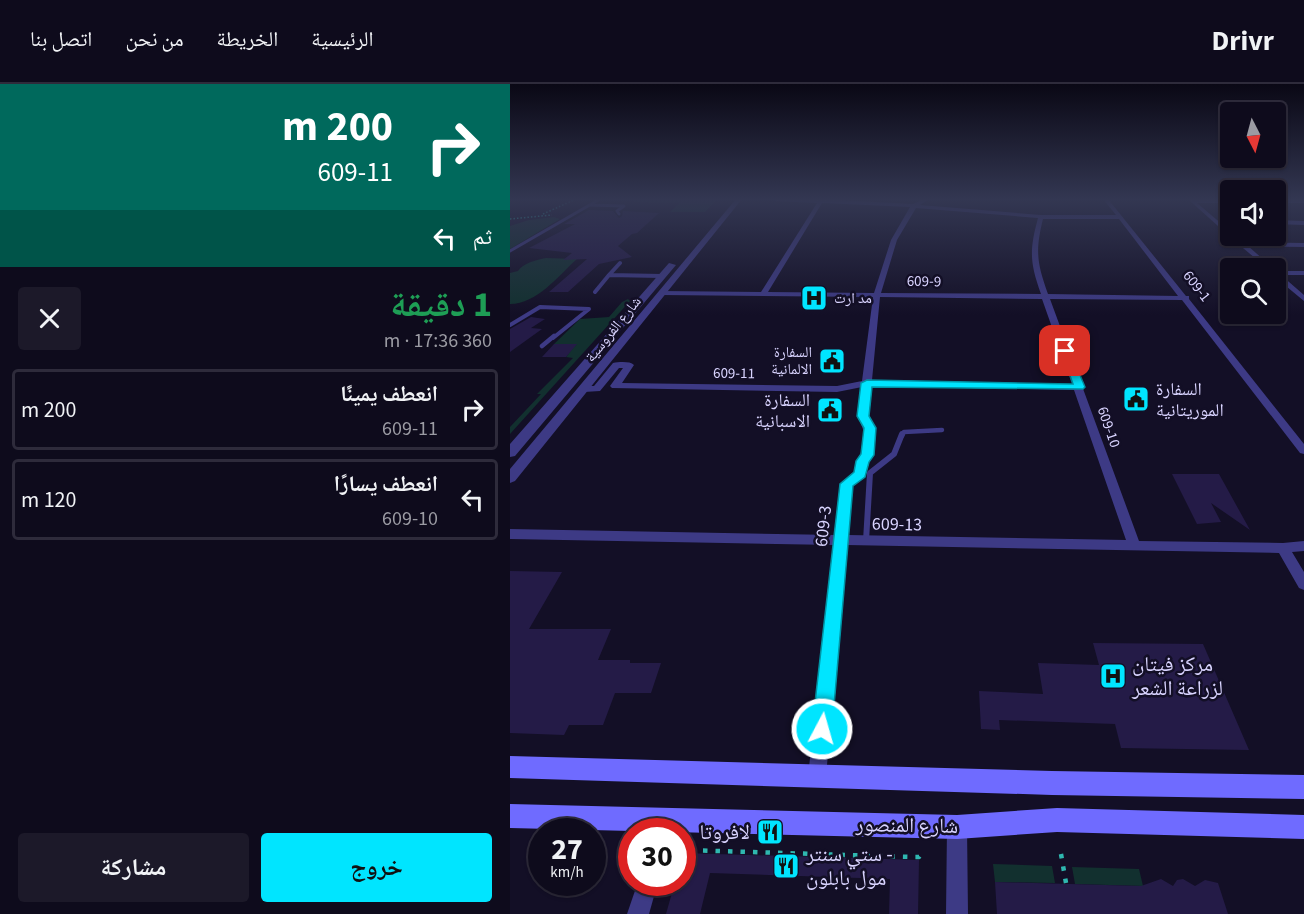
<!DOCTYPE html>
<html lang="ar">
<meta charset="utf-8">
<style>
body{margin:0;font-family:"Source Sans 3","Noto Naskh Arabic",sans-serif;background:#1c1929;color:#f1f3f6;direction:rtl;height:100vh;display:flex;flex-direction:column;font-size:22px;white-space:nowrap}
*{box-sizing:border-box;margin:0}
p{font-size:20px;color:#9b9ba3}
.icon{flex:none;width:33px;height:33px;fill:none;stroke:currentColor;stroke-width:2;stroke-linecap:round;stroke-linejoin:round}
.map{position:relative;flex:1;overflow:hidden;direction:ltr}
.drawer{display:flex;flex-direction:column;background:#0e0b1c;width:510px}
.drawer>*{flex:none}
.guide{background:#00695c;color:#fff;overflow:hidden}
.needle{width:39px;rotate:174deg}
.controls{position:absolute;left:710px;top:18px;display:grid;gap:12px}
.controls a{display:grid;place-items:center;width:66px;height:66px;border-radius:6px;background:#0e0b1c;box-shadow:0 2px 4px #0004,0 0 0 2px #2e2b3b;font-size:30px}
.speed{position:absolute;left:18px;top:734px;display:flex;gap:12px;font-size:30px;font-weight:700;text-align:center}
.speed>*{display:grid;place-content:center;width:78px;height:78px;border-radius:50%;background:#0e0b1c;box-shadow:0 2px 4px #0004,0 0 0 2px #2e2b3b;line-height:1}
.speed small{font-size:15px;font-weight:400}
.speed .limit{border:9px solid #d22;background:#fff;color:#111}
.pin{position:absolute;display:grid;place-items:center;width:51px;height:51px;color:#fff;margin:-26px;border-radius:12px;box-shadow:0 3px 9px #0006}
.me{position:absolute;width:66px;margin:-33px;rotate:6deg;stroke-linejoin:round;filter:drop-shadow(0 0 4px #0008)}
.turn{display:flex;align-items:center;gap:21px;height:126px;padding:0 18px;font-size:27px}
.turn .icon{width:78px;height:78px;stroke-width:2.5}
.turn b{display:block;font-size:42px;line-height:51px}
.then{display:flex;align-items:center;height:57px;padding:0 18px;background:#0003;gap:12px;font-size:22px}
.round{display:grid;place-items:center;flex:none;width:63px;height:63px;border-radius:6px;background:#1c1929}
.overview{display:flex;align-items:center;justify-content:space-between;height:102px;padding:0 18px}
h1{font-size:36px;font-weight:700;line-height:45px;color:#1e9e55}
.primary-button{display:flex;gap:12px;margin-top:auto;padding:12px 18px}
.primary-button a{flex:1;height:69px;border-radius:6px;background:#00e5ff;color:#111;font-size:24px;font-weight:700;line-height:69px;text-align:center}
.primary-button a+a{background:#1c1929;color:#f1f3f6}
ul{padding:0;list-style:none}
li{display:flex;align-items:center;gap:18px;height:81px;margin:0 12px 9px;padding:0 6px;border:3px solid #2e2b3b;border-radius:6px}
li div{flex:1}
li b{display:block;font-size:22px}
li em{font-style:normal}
header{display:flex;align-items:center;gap:36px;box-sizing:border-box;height:84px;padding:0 30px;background:#0e0b1c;border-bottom:2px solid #2e2b3b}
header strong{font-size:28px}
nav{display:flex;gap:33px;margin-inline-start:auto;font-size:21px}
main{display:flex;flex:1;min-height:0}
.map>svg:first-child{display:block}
</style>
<header>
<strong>Drivr</strong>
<nav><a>الرئيسية</a><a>الخريطة</a><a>من نحن</a><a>اتصل بنا</a></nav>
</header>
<main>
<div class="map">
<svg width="794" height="830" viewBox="0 0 794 830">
<rect width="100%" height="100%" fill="#130f26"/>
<path fill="#12302f" d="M116,115h91l-12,13h-35l9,-9 -42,-1z
M44,133l6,2 -50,30v-23l19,-6z
M36,174l31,1c-19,17 -40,45 -67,45v-31l8,-2c5,-8 18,-11 28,-13z
M118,215l2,2 -120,133v-7l31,-33h-4l36,-36 -7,-1 10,-13h-22l26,-25 29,-2 13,-15z
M483,780l59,2 3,17 -60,-1z
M562,783l67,2 4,17 -68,-2z"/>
<path fill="#241b47" d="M79,126l24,1 6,7 3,-2 1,-5 36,2 -22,20 -5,1 -14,12 14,11 -33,7 -31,28h-19l38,-33 -24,1 9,-7 -43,-5 46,-24h-11z
M21,233l14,2 -14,9 11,1 -32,23v-23z
M44,260h23l-11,13h-24z
M662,390h47l31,56 -39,-27 10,19 -24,2z
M0,487l52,1 -33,57h82l-13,31h32v3h31l-10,30h-36l-12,32h-34l-5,10 -54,-2z
M583,559l110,1 46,106 -128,-2 -6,-24 -116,-4 1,10 -19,-1 -2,-38 64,3 -5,-31 61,2z
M172,769l237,7 -1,54h-29l1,-35 -180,-6 -10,41h-34l9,-32h7z
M651,795l12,7 4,-6 6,-1 12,7 10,-6 13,3 10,31h-231l-2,-32 146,4z"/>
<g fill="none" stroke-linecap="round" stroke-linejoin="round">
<path stroke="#2fb8b0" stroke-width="1.5" stroke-dasharray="1.5 2" stroke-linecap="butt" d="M33,130l33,-15
M0,135l42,-4"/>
<path stroke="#2fb8b0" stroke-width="4.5" stroke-dasharray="4.5 8" stroke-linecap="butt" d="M174,760v6l230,7h5l4,-6
M551,770l5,29"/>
<path stroke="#3d3a85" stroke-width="3" d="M80,121l34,1 -7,5 2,3
M0,167l90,-52"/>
<path stroke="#3d3a85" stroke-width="4" d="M99,191l11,-12
M85,208l14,-17 53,1
M0,241l30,-18 49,2 -36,29"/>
<path stroke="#3d3a85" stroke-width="4.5" d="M32,262l12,-10
M392,352l2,-4 38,-2"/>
<path stroke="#3d3a85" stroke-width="6" d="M356,457l4,-68 24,-19 8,-20"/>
<path fill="#3d3a85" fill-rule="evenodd" d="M263,115h48l92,5 11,-5h5l-9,6 121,10h75l-13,-16h5l78,97h3v3l115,145v10l-4,-1 -118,-153 -132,-1 89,242 144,2 21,-2v10l-12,1 12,20v18l-5,-2 -20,-35 -432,-8 -21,231 -3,6 -6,3 -6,-3 -3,-6 26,-231 -324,-6v-10l325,6 6,-51 14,-12 8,-27 1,-13 -6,-16 4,-29 -25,5 -225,-4 -2,-2 13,-18h-4l-19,23 -16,1 -5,-3 5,-3h10l19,-23c6,-1 17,-2 21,2l-12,18 215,3 25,-5 11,-84 -211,-2 -4,-2 4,-2 99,1 56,-89 -42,-2zM312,119l88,4 -19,33 -17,53 -106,-1zM406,124l122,10c-9,33 -8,45 3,76l-160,-1 16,-53zM533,135h76l59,77 -130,-2c-11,-31 -13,-43 -5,-75zM370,213l162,2 30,85 -200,-4zM361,302l203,4 52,150 -278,-5 5,-49 13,-12 8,-29v-13l-6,-16z
M678,115h42v4h-33l33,28 1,5 -3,-1z
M765,115h29v4h-29z
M765,136l29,1v4l-29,-1z
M729,156l4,2 61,1v4l-56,-1 25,22h-6l-30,-25z
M765,187h29v4h-23l23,20v6l-29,-24z
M447,733l7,3 3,7 1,87h-22l1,-87 3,-7z
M128,798h20l-9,32h-22z"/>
<path fill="#3d3a85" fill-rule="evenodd" d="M226,115h6l-227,282 -5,2v-14z
M159,179l7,2 -161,191 -5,1v-13z"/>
<path fill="#6f6bff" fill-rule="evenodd" d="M0,672l542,15 252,4v24l-252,-4 -542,-17z
M0,720l447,11 100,-7 247,7v24l-247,-7 -100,7 -447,-11z"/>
</g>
<linearGradient id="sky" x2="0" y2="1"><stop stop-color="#0a0815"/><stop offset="0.5" stop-color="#333752"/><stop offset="1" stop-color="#333752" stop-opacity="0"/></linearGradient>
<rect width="794" height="231" fill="url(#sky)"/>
<path fill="#00e5ff" stroke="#0095a6" stroke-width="1.5" d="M555,264l5,3 15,36 -2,2 -211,-2 -3,29 7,12 -2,27 -5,7 -4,15 -12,9 -21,243 -3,7 -7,3 -7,-3 -3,-7 28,-245 14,-12 2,-11 5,-7 3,-26 -7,-12 4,-33 6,-3 206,4 -12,-33z"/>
<defs>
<symbol id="hospital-square" viewBox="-11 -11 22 22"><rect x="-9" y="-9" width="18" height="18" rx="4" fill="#00e5ff" stroke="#130f26"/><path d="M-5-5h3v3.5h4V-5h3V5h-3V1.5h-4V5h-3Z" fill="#111"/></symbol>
<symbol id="civic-square" viewBox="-11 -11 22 22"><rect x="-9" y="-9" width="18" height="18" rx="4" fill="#00e5ff" stroke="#130f26"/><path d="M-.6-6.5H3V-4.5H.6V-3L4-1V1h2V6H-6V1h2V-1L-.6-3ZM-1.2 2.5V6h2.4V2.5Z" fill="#111"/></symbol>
<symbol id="restaurant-square" viewBox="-11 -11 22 22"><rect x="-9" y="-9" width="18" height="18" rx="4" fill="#00e5ff" stroke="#130f26"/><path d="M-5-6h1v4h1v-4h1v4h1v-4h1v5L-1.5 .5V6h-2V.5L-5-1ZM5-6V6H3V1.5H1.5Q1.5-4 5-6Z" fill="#111"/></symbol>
</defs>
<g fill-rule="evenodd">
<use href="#hospital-square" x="289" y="199" width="30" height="30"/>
<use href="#civic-square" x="307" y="262" width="30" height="30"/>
<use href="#civic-square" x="611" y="300" width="30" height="30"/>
<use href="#civic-square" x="305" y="311" width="30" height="30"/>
<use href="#hospital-square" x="588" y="577" width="30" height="30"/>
<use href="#restaurant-square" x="245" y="733" width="30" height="30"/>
<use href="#restaurant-square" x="261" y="767" width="30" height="30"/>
</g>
<g text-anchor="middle" stroke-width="5" stroke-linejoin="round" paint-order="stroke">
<g font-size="15" fill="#d9d4ff" stroke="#130f26">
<text transform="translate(414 197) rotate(1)" y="5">609-9</text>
<text transform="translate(687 202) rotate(52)" y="5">609-1</text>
<text transform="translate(103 245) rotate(-51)" y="5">شارع الفروسية</text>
<text transform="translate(224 289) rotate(1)" y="5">609-11</text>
<text transform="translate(599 343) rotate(71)" y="5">609-10</text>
</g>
<g font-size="15" fill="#d9d4ff" stroke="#130f26" text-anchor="start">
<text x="324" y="219">مد ارت</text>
<text x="302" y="273" text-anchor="end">السفارة<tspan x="302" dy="17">الالمانية</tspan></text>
</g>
<g font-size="18" fill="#d9d4ff" stroke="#130f26" text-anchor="start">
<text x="646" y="311">السفارة<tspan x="646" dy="21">الموريتانية</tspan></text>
<text x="300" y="322" text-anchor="end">السفارة<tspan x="300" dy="21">الاسبانية</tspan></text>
</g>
<g font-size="18" fill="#d9d4ff" stroke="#130f26">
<text transform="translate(387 440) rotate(1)" y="6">609-13</text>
<text transform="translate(313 442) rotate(-84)" y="6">609-3</text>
</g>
<g font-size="21" fill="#d9d4ff" stroke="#130f26" text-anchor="start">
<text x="622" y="587">مركز فيتان<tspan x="622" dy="24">لزراعة الشعر</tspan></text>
<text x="240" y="755" text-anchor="end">لافروتا</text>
<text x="296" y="777">ستي سنتر -<tspan x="296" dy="24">مول بابلون</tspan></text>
</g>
<g font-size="21" fill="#d9d4ff" stroke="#130f26">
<text transform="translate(397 741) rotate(1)" y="7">شارع المنصور</text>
</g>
</g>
</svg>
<div class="controls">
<a><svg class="needle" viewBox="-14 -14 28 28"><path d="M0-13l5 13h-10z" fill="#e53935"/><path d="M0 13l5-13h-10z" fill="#9b9ba3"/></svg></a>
<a><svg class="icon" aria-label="sound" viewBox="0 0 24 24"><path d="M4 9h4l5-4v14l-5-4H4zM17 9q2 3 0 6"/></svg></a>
<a><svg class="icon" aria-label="search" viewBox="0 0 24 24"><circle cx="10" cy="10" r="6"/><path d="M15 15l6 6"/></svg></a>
</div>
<div class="speed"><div>27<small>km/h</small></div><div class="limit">30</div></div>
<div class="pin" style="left:555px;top:267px;background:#d93025"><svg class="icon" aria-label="arrive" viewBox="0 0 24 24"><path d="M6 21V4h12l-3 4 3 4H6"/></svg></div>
<svg class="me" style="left:312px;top:645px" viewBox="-20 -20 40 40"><circle r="17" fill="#00e5ff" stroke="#fff" stroke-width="3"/><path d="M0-11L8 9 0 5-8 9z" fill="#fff"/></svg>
</div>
<section class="drawer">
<div class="guide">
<div class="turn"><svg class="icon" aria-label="right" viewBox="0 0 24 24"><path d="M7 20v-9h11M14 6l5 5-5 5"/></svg><div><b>200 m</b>609-11</div></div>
<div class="then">ثم<svg class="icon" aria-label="left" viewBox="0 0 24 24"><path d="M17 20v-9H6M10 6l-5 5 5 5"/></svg></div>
</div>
<div class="overview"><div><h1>1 دقيقة</h1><p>360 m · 17:36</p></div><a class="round"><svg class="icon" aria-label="close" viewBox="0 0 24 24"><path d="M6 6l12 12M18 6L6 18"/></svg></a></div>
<ul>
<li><svg class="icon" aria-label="right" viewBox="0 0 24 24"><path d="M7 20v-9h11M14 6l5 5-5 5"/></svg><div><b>انعطف يمينًا</b><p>609-11</p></div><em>200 m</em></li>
<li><svg class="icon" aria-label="left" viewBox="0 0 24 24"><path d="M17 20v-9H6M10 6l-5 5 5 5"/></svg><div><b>انعطف يسارًا</b><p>609-10</p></div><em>120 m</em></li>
</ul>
<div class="primary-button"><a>خروج</a><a>مشاركة</a></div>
</section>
</main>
